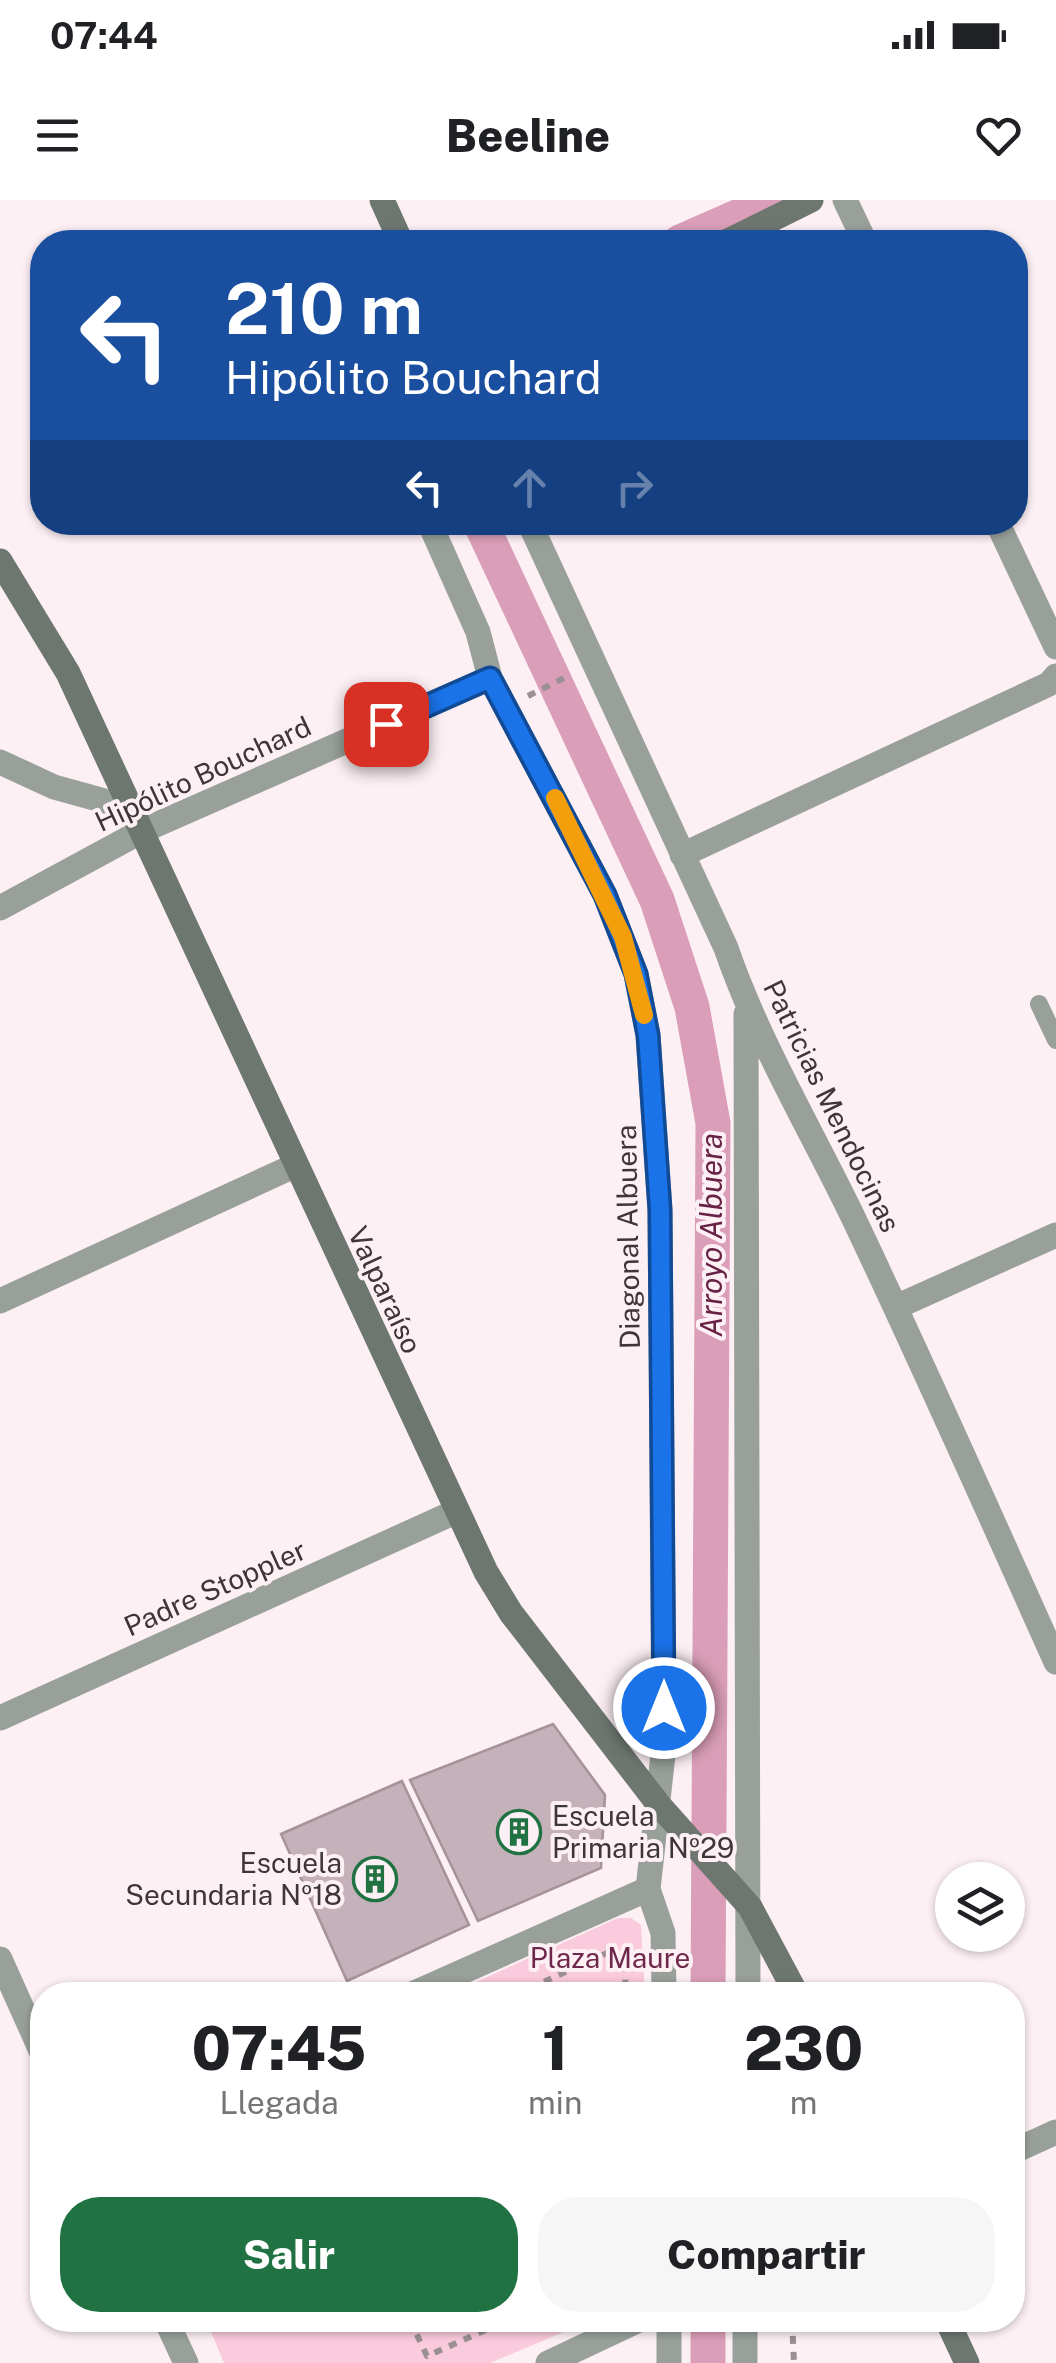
<!DOCTYPE html>
<html lang="es">
<meta charset="utf-8">
<style>
body{margin:0;font-family:"Public Sans",sans-serif;background:#f6f6f6;color:#202124;height:100vh;display:flex;flex-direction:column;font-size:38px;white-space:nowrap}
*{box-sizing:border-box;margin:0}
p{font-size:32px;color:#757577}
.icon{flex:none;width:55px;height:55px;fill:none;stroke:currentColor;stroke-width:2;stroke-linecap:round;stroke-linejoin:round}
.map{position:relative;flex:1;overflow:hidden}
.panel{position:absolute;left:30px;top:1782px;width:995px;height:350px;display:flex;flex-direction:column;background:#fff;border-radius:40px;box-shadow:0 2px 8px #0004}
.panel>*{flex:none}
.guide{position:absolute;left:30px;top:30px;width:998px;height:305px;border-radius:40px;box-shadow:0 2px 8px #0004;background:#1a4fa0;color:#fff;overflow:hidden}
.buttons{position:absolute;left:935px;top:1662px;display:grid;gap:20px}
.buttons a{display:grid;place-items:center;width:90px;height:90px;border-radius:50%;background:#fff;box-shadow:0 2px 8px #0004;font-size:50px}
.pin{position:absolute;display:grid;place-items:center;width:85px;height:85px;color:#fff;margin:-42px;border-radius:20px;box-shadow:0 5px 15px #0006}
.me{position:absolute;width:110px;margin:-55px;rotate:0deg;stroke-linejoin:round;filter:drop-shadow(0 0 8px #0008)}
.turn{display:flex;align-items:center;gap:35px;height:210px;padding:0 30px;font-size:45px}
.turn .icon{width:130px;height:130px;stroke-width:2.5}
.turn b{display:block;font-size:70px;line-height:85px}
.lanes{display:flex;align-items:center;height:95px;padding:0 30px;background:#0003;justify-content:center;gap:50px;direction:ltr}
.lanes .off{opacity:.35}
.eta{display:flex;justify-content:space-evenly;align-items:center;height:170px;text-align:center}
.eta b{font-size:60px;font-weight:800;line-height:70px}
.cta{display:flex;gap:20px;margin-top:auto;padding:20px 30px}
.cta a{flex:1;height:115px;border-radius:40px;background:#217242;color:#fff;font-size:40px;font-weight:800;line-height:115px;text-align:center}
.cta a+a{background:#f6f6f6;color:#202124}
.status{display:flex;justify-content:space-between;align-items:center;height:70px;padding:0 50px;background:#fff;direction:ltr}
.status svg{height:28px;fill:currentColor}
header{display:flex;justify-content:space-between;align-items:center;height:130px;padding:0 30px;background:#fff;font-size:45px;font-weight:800}
.map>svg:first-child{display:block}
</style>
<div class="status"><b>07:44</b><svg viewBox="0 0 49 12"><path d="M0 12V9h3v3zM5 12V6h3v6zM10 12V3h3v9zM15 12V0h3v12zM26 1h20v11H26zM47 4h2v5h-2z"/></svg></div>
<header><svg class="icon" aria-label="menu" viewBox="0 0 24 24"><path d="M4 6h16M4 12h16M4 18h16"/></svg>Beeline<svg class="icon" aria-label="heart" viewBox="0 0 24 24"><path d="M12 20l-8-8c-3-5 5-10 8-4 3-6 11-1 8 4z"/></svg></header>
<div class="map">
<svg width="1056" height="2163" viewBox="0 0 1056 2163">
<rect width="100%" height="100%" fill="#fdf0f5"/>
<path fill="#facadd" d="M618,1718h13l10,7 4,70h-198z
M206,2120h386l-102,43h-266z"/>
<g fill="none" stroke-linecap="round" stroke-linejoin="round">
<path stroke="#db9eb8" stroke-width="35" d="M680,42l96,-42
M480,322l177,378 35,107 21,116 -5,872
M708,2120v43"/>
</g>
<path fill="#c5b1b9" stroke="#a6929a" stroke-width="2.5" d="M553,1524l52,71 -4,73 -123,53 -68,-141z
M402,1581l67,144 -122,56 -66,-147z"/>
<g fill="none" stroke-linecap="round" stroke-linejoin="round">
<path stroke="#9a8f93" stroke-width="6" stroke-dasharray="8 8" stroke-linecap="butt" d="M528,496l42,-21
M515,1795l92,-42 19,3 -1,39
M410,2120l17,36 81,-36
M792,2120l2,43"/>
<path stroke="#99a09a" stroke-width="18" d="M1039,804l17,36"/>
<path stroke="#99a09a" stroke-width="25" d="M845,0l20,42
M429,322l49,110 12,46 115,217 31,79 12,61 12,175 4,536 -16,143 15,44 1,62
M529,322l197,426c32,93 84,180 127,269 70,147 136,296 203,445
M997,322l59,125
M0,562l54,25 76,21
M682,655l367,-171 7,-8
M0,708l142,-77 348,-153
M746,814l2,981
M0,1101l294,-135
M896,1107l160,-72
M0,1518l455,-206
M0,1759l42,94
M410,1795l238,-106
M1012,1952l44,-20
M166,2120l20,43
M745,2120v43
M548,2163l91,-43
M669,2163v-43"/>
<path stroke="#6d7770" stroke-width="25" d="M382,0l19,42
M726,42l85,-42
M0,361l68,112 418,899 25,41 148,192 91,102 47,88
M947,2120l20,43"/>
</g>
<g fill="none" stroke-linecap="round" stroke-linejoin="round">
<defs>
<path id="route" d="M386,524l104,-46 115,217 31,79 12,61 12,175 4,498"/>
</defs>
<use href="#route" stroke="#114b97" stroke-width="25"/>
<use href="#route" stroke="#1a73e8" stroke-width="18"/>
<path stroke="#f59e0b" stroke-width="18" d="M555,598l68,139 21,78"/>
</g>
<defs>
<symbol id="building-ring" viewBox="-11 -11 22 22"><circle r="9.5" fill="#fdf0f5" stroke="#217242" stroke-width="1.5"/><path d="M-4-6H4V6H1V3H-1V6H-4ZM-2.5-4.3h1.7v1.8h-1.7ZM.8-4.3h1.7v1.8H.8ZM-2.5-1h1.7V.8h-1.7ZM.8-1h1.7V.8H.8Z" fill="#217242"/></symbol>
</defs>
<g fill-rule="evenodd">
<use href="#building-ring" x="494" y="1607" width="50" height="50"/>
<use href="#building-ring" x="350" y="1654" width="50" height="50"/>
</g>
<g text-anchor="middle" stroke-width="8" stroke-linejoin="round" paint-order="stroke">
<g font-size="28" fill="#3d3538" stroke="#fdf0f5">
<text transform="translate(203 574) rotate(-25)" y="10">Hipólito Bouchard</text>
<text transform="translate(832 906) rotate(64)" y="10">Patricias Mendocinas</text>
<text transform="translate(628 1037) rotate(-91)" y="10">Diagonal Albuera</text>
<text transform="translate(385 1090) rotate(65)" y="10">Valparaíso</text>
<text transform="translate(215 1388) rotate(-24)" y="10">Padre Stoppler</text>
</g>
<g font-size="28" fill="#3d3538" stroke="#fdf0f5" text-anchor="start">
<text x="552" y="1626">Escuela<tspan x="552" dy="32">Primaria Nº29</tspan></text>
<text x="342" y="1673" text-anchor="end">Escuela<tspan x="342" dy="32">Secundaria Nº18</tspan></text>
</g>
<g font-size="28" fill="#6f284c" stroke="#fdf0f5">
<text x="610" y="1768">Plaza Maure</text>
</g>
<g font-size="30" font-style="italic" fill="#682246" stroke="#fdf0f5">
<text transform="translate(712 1035) rotate(-90)" y="10">Arroyo Albuera</text>
</g>
</g>
</svg>
<div class="buttons">
<a><svg class="icon" aria-label="layers" viewBox="0 0 24 24"><path d="M12 4l9 5-9 5-9-5zM3 14l9 5 9-5"/></svg></a>
</div>
<div class="pin" style="left:386px;top:524px;background:#d93025"><svg class="icon" aria-label="arrive" viewBox="0 0 24 24"><path d="M6 21V4h12l-3 4 3 4H6"/></svg></div>
<svg class="me" style="left:664px;top:1508px" viewBox="-20 -20 40 40"><circle r="17" fill="#1a73e8" stroke="#fff" stroke-width="3"/><path d="M0-11L8 9 0 5-8 9z" fill="#fff"/></svg>
<div class="guide">
<div class="turn"><svg class="icon" aria-label="left" viewBox="0 0 24 24"><path d="M17 20v-9H6M10 6l-5 5 5 5"/></svg><div><b>210 m</b>Hipólito Bouchard</div></div>
<div class="lanes"><svg class="icon" aria-label="left" viewBox="0 0 24 24"><path d="M17 20v-9H6M10 6l-5 5 5 5"/></svg><svg class="icon off" aria-label="ahead" viewBox="0 0 24 24"><path d="M12 20V5M6 11l6-6 6 6"/></svg><svg class="icon off" aria-label="right" viewBox="0 0 24 24"><path d="M7 20v-9h11M14 6l5 5-5 5"/></svg></div>
</div>
<section class="panel">
<div class="eta">
<div><b>07:45</b><p>Llegada</p></div>
<div><b>1</b><p>min</p></div>
<div><b>230</b><p>m</p></div>
</div>
<div class="cta"><a>Salir</a><a>Compartir</a></div>
</section>
</div>
